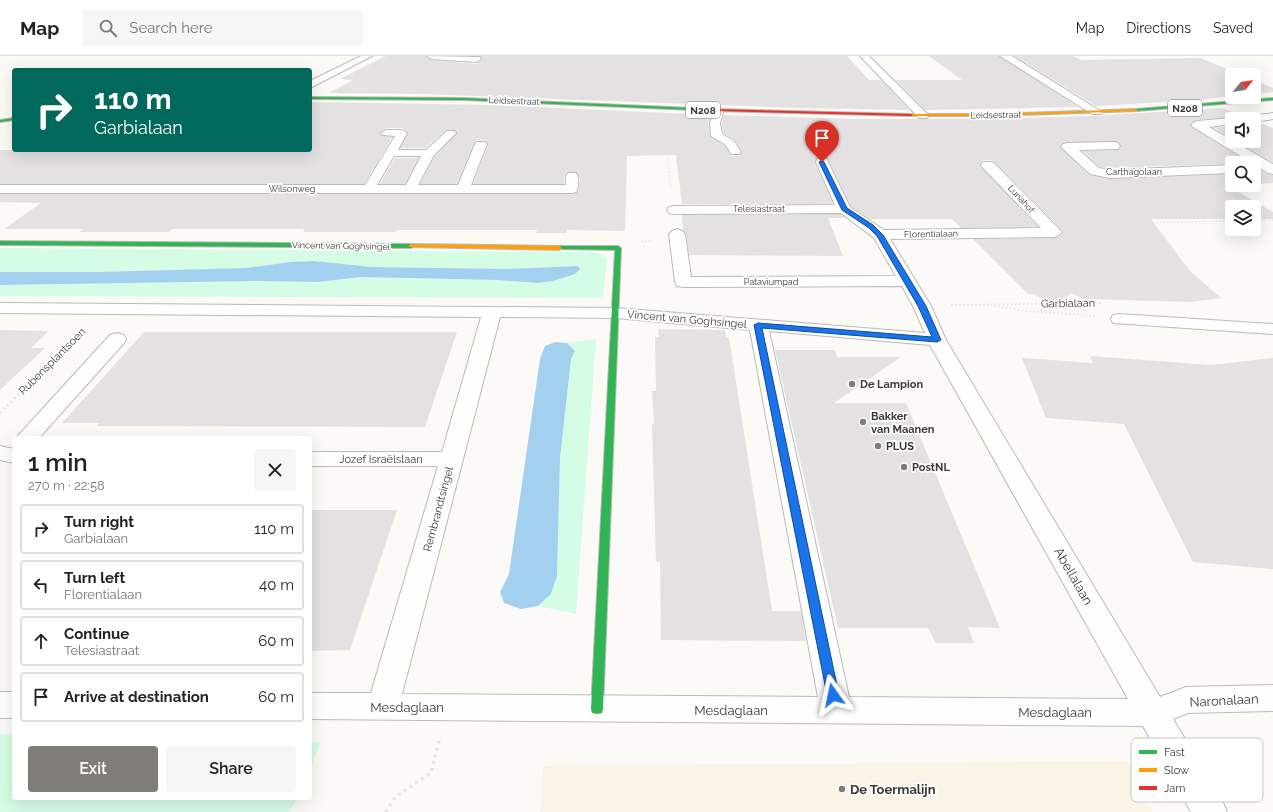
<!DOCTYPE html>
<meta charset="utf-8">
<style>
body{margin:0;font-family:Raleway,sans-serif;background:#f6f6f6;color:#222;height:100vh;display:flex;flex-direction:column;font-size:15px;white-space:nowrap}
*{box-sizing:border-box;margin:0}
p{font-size:13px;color:#767676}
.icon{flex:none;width:22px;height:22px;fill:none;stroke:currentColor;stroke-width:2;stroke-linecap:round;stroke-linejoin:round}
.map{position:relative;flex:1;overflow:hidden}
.sheet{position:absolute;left:12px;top:380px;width:300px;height:364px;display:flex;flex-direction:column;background:#fff;border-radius:4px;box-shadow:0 4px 16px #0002}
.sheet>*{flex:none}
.banner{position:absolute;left:12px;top:12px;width:300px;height:84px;border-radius:4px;box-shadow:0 4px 16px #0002;background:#00695c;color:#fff;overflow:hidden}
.needle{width:26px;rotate:60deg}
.fabs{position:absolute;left:1225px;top:12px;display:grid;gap:8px}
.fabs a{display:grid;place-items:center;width:36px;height:36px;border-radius:4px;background:#fff;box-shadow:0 4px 16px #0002;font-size:20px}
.pin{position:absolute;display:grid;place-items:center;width:34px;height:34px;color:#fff;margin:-41px -17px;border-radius:50% 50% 50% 0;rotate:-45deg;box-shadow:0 0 4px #0007}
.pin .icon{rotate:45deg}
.me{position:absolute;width:44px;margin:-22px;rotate:348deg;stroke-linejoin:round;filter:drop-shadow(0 0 3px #0008)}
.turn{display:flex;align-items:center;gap:14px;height:84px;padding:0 16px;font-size:18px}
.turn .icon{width:52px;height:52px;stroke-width:2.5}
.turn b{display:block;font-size:28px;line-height:34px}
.round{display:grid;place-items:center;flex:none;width:42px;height:42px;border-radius:4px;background:#f6f6f6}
.overview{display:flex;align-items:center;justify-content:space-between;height:68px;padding:0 16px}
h1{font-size:24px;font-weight:600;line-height:30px}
.button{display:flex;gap:8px;margin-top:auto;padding:8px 16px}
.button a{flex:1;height:46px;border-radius:4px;background:#7f7d77;color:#fff;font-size:16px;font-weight:600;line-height:46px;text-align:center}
.button a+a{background:#f6f6f6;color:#222}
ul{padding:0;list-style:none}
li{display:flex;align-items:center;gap:12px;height:50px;margin:0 8px 6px;padding:0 8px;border:2px solid #e0e0e0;border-radius:4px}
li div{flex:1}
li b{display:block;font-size:15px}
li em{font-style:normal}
header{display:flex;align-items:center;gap:24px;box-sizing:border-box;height:56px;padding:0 20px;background:#fff;border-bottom:1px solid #e0e0e0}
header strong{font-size:19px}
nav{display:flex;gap:22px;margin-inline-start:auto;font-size:14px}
.search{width:280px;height:36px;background:#f6f6f6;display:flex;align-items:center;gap:10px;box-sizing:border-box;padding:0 14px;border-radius:4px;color:#767676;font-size:15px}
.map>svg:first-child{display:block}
</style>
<header>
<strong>Map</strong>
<div class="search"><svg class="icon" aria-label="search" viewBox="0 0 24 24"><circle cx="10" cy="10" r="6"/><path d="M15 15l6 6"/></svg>Search here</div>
<nav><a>Map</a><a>Directions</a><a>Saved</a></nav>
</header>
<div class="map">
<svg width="1273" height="756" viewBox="0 0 1273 756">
<rect width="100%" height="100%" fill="#fcfaf6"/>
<path fill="#fbf4e6" d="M1127,705l26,51h-613l3,-46z"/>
<path fill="#d5fce5" d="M0,192l592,4 11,2 4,6 -4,36 -4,2 -599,-2v-11l258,-4 59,1 45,-5 135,3 40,3 43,-14 -2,-3 -71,3 -135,-2 -58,-6 -24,1 -44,6 -149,4h-97z
M596,283l-20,275 -38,-8 13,-12 6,-18 3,-118 11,-99 4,-8 -8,-8z
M0,678h14v64h283l-7,14h-290z
M310,686h11l-11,26z"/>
<path fill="#a2d0ee" d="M314,205l58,6 135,2 71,-3 2,3 -5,5 -22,7 -16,2 -40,-3 -135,-3 -45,5 -59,-1 -258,4v-13h97l149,-4 44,-6z
M555,286l12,1 8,8 -4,8 -11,99 -3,118 -6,18 -13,12 -17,3 -17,-6 -4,-11 9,-18 31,-215 5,-13z"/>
<path fill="#e3e1e2" d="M386,0h40l5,4 46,4 5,-5 -1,-3h366l22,24h12l28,30 -111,-2 -374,-14 -95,-1 24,-13 -13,-1z
M929,0h70l79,51 -153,3 -30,-30h67z
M1015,0h58l8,4 119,-2 42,17h-10v21l-33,4h3l-106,6z
M1254,24l19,8v4l-19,2z
M311,46l179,3 221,10 -3,8 2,13 15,10 6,10h8l3,-4 -7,-12 -12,-7 -1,-10 2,-8 126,4h121l121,-3 130,-8 22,8 -2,3 -10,-2 -35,3 -5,2 -2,4 59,37 -139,5 -10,-1 -17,-16 35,-1 3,-3 -3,-5h-51l-5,1 -2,4 29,28 21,4 122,-5v11l5,2 -6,1 42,24v7h-19v-12h-22v12h-81l39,52 31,27 -31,4 -106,-3 -13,-6 -9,7h-17l-11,-6h-6l-55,-55 81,-1 6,-2 4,-4 -71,-72h-10l-3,6 58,61 -77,1 -9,-9h-82l-19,-13 -23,-47 -6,-2 -5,1 -2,5 18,41h-151l-6,-49 -49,1 -2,75 -58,-1v3h-31l1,-3h-140l-2,2h-92l2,-3h-133l-3,3h-90l4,-3h-79l37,-26 -41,-1v-8h572l4,-1 2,-3 2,-10 -4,-8h-9l-3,4v8h-91l15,-39 -3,-5h-8l-3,3 -17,41h-37l15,-28 22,-24 -2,-2h-9l-21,18h-25l8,-15 -6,-5h-16l-6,5 2,3 10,1 -28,47h-364v-34h310z
M1254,67h6l13,5v34l-37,-21h18z
M1232,70v13l-18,-11z
M395,102h24l-14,26h-25z
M1254,110l13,8 6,1v8l-19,1z
M840,158l6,4h-18l15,38 -154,-1 -3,-21 -3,-4 -1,-15z
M658,273l67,1 1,7h3l43,274h29l5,30 -145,-1 -1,-78h-4l-4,-138h2l-2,-33h4l-1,-54h4z
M0,274l49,1 -18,17h14l-45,42z
M144,276h313l-32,95 -328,-1 2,-3h-37z
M775,294h60l2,7h64l-67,46h72l94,225 -32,-1 6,16h-38l-8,-15h-90z
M1090,300l121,9 62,-7v211l-80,-7 -69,-138 -78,-6 -24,-60 71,5z
M310,454h87l-47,140 -40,1z"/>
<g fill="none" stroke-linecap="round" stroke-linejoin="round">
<defs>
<path id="lane" d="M361,0h11l-62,32v-7z
M427,0l53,1 1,2 -4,3 -46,-3z
M860,0h9l58,58 1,2 -1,2h-8z
M719,51l5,3 -4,13 2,11 12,7 7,11 -2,2h-8l-5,-9 -15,-9 -1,-13 4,-13z
M386,74h16l5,3 -9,17h28l21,-19h8l1,2 -22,22 -16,30h40l17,-41 2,-2h8l2,2 -16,41h95v-9l2,-3h8c3,5 3,14 0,19l-4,1h-572v-8h365l30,-49 -13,-1 -1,-2zM394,100h27l-15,29h-29z
M1119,258l154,10v10l-160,-11 -2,-4 2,-4z"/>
<path id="street" d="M1000,0h12l90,56 -2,2h-8z
M1273,57v6l-19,3v-3h-11l2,-2z
M1232,62l4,1h-4v5l-23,3 64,37v10l-5,-1 -75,-46 -2,-2 2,-2 4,-2z
M1114,86l4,1 2,3 -2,3 -39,1 20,18 11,2 122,-5v8l-122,5 -20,-4 -29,-27 2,-3 4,-1z
M822,102l5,1 1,3 22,45 34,23 157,-2 -58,-60 -2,-3 2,-3h10l69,70 -3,3 -5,2 -164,2 41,67 15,34 214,357 26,-10 87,-2v26l-85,2 -15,6 49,81 5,12h-36l-48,-86 -833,-7v-26h61l67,-227h-128v-14h132l39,-135 -481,-4v-10l616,5 309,25 -12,-27 -11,-20 -219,1 -6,-1 -2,-4 -6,-48 3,-3 5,-2 5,2 3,3 6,43 205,-1 -22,-38 -33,-25 -167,1 -5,-1 -2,-3 2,-3 5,-1 161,-1 -19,-43 1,-3zM500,261l116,1 134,12 68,367 -416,-3zM769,275l161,14 198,354 -279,-2z
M117,277l7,2 2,4 -2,4 -85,95h-23l94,-103z
M0,390l14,3v14l-14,-3z
M0,636h14v26h-14z"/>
<path id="fast" d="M310,41l154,1 252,11 2,1 -2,1 -252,-11 -154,-1z
M1273,42v2l-137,11 -2,-1 2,-1z
M14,62v2l-14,2v-2z
M0,185l411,3 3,2 -3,2 -411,-3z
M559,190h59l3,2 -18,461 -1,4 -5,1 -5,-1 -1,-4 24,-459 -58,-1v-2z"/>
<path id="slow" d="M1136,53l2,2 -141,5h-86l-2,-1 2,-1h86z
M411,188l148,2 3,2 -3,2 -150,-3v-2z"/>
<path id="jam" d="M714,53l197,5 2,1 -2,1 -195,-5z"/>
</defs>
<use href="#lane" stroke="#bcbab5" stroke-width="2"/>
<use href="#street" stroke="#bcbab5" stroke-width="2"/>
<use href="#fast" stroke="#bcbab5" stroke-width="2"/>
<use href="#slow" stroke="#bcbab5" stroke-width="2"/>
<use href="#jam" stroke="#bcbab5" stroke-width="2"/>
<path stroke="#e7e6e4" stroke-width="1.5" stroke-dasharray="1.5 2" stroke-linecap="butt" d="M667,98l4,34
M192,165l9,-9
M1254,165l19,-1
M522,168l4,-13
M1076,168l156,-3
M703,178l131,-1
M642,186l10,-2"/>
<path stroke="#e7e6e4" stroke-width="2" stroke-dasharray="1.5 2.5" stroke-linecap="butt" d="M951,249l151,-2
M994,250l33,5 70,5
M21,336l60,-60"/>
<path stroke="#e7e6e4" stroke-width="2.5" stroke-dasharray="2 3" stroke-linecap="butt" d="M0,357l22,-22"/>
<path stroke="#e7e6e4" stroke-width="3.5" stroke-dasharray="3 4" stroke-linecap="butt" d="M386,756l9,-15 36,-24 9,-36"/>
<use href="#lane" fill="#fffefe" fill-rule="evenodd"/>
<use href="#street" fill="#fffefe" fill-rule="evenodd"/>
<use href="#fast" fill="#30b455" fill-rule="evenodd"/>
<use href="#slow" fill="#ff9f0a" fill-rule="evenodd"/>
<use href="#jam" fill="#e5322d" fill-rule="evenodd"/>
</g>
<path fill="#1a73e8" stroke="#114b97" d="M822,105l2,1 23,46 26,17 10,10 43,71 15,34 -4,2 -175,-14 77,367 -1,4 -5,1 -4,-1 -2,-4 -73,-370 4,-2 174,14 -14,-31 -41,-70 -8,-8 -27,-18 -23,-48z"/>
<g fill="#7f7d77" stroke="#fff" stroke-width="1.5">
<circle cx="852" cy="328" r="4"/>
<circle cx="863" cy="366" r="4"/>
<circle cx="878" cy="390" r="4"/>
<circle cx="904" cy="411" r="4"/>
<circle cx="842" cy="733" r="4"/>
</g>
<g text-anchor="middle" stroke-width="3.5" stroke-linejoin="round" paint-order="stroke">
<g font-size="9" fill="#3c3933" stroke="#fff">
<text transform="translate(514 45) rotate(2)" y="3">Leidsestraat</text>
<text transform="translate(996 59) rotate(-1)" y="3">Leidsestraat</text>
<text x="1134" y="119">Carthagolaan</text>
<text x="292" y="136">Wilsonweg</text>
<text transform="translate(1021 143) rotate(47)" y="3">Lunahof</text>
<text x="759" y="156">Telesiastraat</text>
<text transform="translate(931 178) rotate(-1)" y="3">Florentialaan</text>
<text transform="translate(341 190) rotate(1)" y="3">Vincent van Goghsingel</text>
<text x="771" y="229">Pataviumpad</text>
</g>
<g fill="#fff" stroke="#767470" stroke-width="1">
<rect x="1168" y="44" width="34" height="16" rx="3"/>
<rect x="686" y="46" width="34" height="16" rx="3"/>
</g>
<g font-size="10" font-weight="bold" fill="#3c3933">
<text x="1185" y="56">N208</text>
<text x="703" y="58">N208</text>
</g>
<g font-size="11" fill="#3c3933" stroke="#fff">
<text transform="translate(1068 247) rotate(-1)" y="4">Garbialaan</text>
<text transform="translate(687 263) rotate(5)" y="4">Vincent van Goghsingel</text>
<text transform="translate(52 305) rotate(-45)" y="4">Rubensplantsoen</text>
<text x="381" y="407">Jozef Israëlslaan</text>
<text transform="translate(438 453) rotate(-75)" y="4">Rembrandtsingel</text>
</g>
<g font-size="11" font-weight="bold" fill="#3c3933" stroke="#fff" text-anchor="start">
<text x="860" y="332">De Lampion</text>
<text x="871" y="364">Bakker<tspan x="871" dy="13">van Maanen</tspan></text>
<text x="886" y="394">PLUS</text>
<text x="912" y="415">PostNL</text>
</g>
<g font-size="13" fill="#3c3933" stroke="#fff">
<text transform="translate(1074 520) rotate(60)" y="5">Abellalaan</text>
<text transform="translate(1224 644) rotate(-3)" y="5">Naronalaan</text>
<text x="407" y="656">Mesdaglaan</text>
<text x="731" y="659">Mesdaglaan</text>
<text x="1055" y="661">Mesdaglaan</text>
</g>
<g font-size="13" font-weight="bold" fill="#3c3933" stroke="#fff" text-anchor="start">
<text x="850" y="738">De Toermalijn</text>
</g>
</g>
<rect x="1131" y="682" width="132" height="64" rx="6" fill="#fff" stroke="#c4c4c2" stroke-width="1"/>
<rect x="1139" y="694" width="18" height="4" fill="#30b455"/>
<rect x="1139" y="712" width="18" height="4" fill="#ff9f0a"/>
<rect x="1139" y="730" width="18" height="4" fill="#e5322d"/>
<g font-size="11" fill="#3c3933">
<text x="1164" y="700">Fast</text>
<text x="1164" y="718">Slow</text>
<text x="1164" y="736">Jam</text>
</g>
</svg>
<div class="fabs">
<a><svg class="needle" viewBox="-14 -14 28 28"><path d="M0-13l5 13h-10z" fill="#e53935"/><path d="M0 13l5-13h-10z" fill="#767676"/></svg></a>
<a><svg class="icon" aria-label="sound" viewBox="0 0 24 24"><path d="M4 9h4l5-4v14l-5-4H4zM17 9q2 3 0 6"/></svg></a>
<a><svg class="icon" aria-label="search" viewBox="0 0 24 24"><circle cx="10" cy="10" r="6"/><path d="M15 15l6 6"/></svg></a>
<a><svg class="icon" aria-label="layers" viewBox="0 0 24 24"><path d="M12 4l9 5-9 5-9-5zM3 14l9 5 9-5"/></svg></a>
</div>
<div class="pin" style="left:822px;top:106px;background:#d93025"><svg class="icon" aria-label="arrive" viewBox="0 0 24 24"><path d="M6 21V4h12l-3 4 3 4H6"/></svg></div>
<svg class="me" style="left:833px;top:639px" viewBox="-20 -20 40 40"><path d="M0-17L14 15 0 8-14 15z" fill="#1a73e8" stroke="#fff" stroke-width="4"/></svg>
<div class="banner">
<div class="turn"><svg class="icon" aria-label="right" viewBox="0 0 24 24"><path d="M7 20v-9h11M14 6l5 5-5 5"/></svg><div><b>110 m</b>Garbialaan</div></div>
</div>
<section class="sheet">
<div class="overview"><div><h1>1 min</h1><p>270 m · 22:58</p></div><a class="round"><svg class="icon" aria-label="close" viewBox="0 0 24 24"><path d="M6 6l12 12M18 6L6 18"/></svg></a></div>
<ul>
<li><svg class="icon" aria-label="right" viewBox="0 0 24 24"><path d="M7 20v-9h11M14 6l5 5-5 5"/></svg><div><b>Turn right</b><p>Garbialaan</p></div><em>110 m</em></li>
<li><svg class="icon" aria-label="left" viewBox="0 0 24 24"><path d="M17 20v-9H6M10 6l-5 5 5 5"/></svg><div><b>Turn left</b><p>Florentialaan</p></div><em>40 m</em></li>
<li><svg class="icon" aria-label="ahead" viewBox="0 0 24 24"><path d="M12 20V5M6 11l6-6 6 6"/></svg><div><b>Continue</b><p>Telesiastraat</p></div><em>60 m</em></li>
<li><svg class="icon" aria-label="arrive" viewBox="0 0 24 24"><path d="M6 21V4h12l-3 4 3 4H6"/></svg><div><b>Arrive at destination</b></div><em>60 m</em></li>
</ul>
<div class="button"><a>Exit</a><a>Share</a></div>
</section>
</div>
